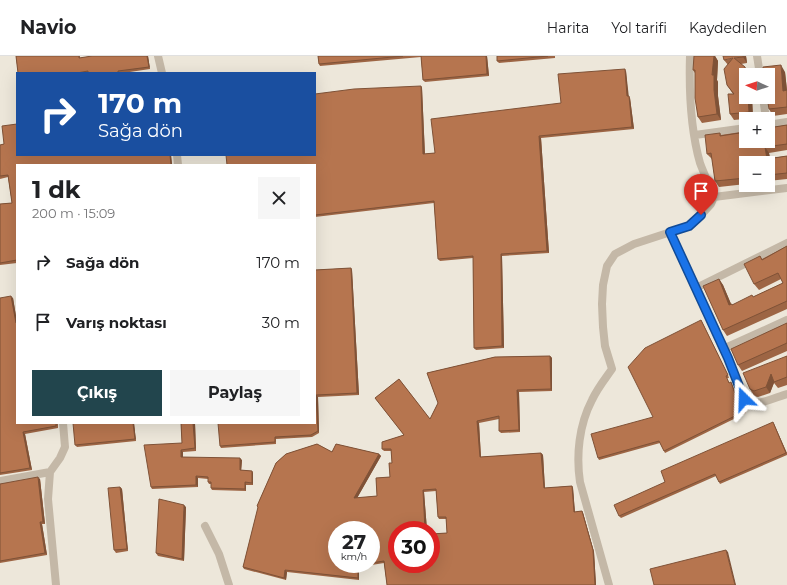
<!DOCTYPE html>
<html lang="tr">
<meta charset="utf-8">
<style>
body{margin:0;font-family:Montserrat,sans-serif;background:#f6f6f6;color:#202124;height:100vh;display:flex;flex-direction:column;font-size:15px;white-space:nowrap}
*{box-sizing:border-box;margin:0}
p{font-size:13px;color:#757577}
.icon{flex:none;width:22px;height:22px;fill:none;stroke:currentColor;stroke-width:2;stroke-linecap:round;stroke-linejoin:round}
.map{position:relative;flex:1;overflow:hidden}
.drawer{position:absolute;left:16px;top:108px;width:300px;height:260px;display:flex;flex-direction:column;background:#fff;border-radius:0px;box-shadow:0 4px 16px #0002}
.drawer>*{flex:none}
.hud{position:absolute;left:16px;top:16px;width:300px;height:84px;border-radius:0px;box-shadow:0 4px 16px #0002;background:#1a4fa0;color:#fff;overflow:hidden}
.needle{width:26px;rotate:273deg}
.controls{position:absolute;left:739px;top:12px;display:grid;gap:8px}
.controls a{display:grid;place-items:center;width:36px;height:36px;border-radius:0px;background:#fff;box-shadow:0 4px 16px #0002;font-size:20px}
.speed{position:absolute;left:328px;top:465px;display:flex;gap:8px;font-size:20px;font-weight:700;text-align:center}
.speed>*{display:grid;place-content:center;width:52px;height:52px;border-radius:50%;background:#fff;box-shadow:0 4px 16px #0002;line-height:1}
.speed small{font-size:10px;font-weight:400}
.speed .limit{border:6px solid #d22;background:#fff;color:#111}
.pin{position:absolute;display:grid;place-items:center;width:34px;height:34px;color:#fff;margin:-41px -17px;border-radius:50% 50% 50% 0;rotate:-45deg;box-shadow:0 0 4px #0007}
.pin .icon{rotate:45deg}
.me{position:absolute;width:44px;margin:-22px;rotate:338deg;stroke-linejoin:round;filter:drop-shadow(0 0 3px #0008)}
.turn{display:flex;align-items:center;gap:14px;height:84px;padding:0 16px;font-size:18px}
.turn .icon{width:52px;height:52px;stroke-width:2.5}
.turn b{display:block;font-size:28px;line-height:34px}
.round{display:grid;place-items:center;flex:none;width:42px;height:42px;border-radius:0px;background:#f6f6f6}
.summary{display:flex;align-items:center;justify-content:space-between;height:68px;padding:0 16px}
h1{font-size:24px;font-weight:700;line-height:30px}
.primary-button{display:flex;gap:8px;margin-top:auto;padding:8px 16px}
.primary-button a{flex:1;height:46px;border-radius:0px;background:#22454d;color:#fff;font-size:16px;font-weight:700;line-height:46px;text-align:center}
.primary-button a+a{background:#f6f6f6;color:#202124}
ul{padding:0;list-style:none}
li{display:flex;align-items:center;gap:12px;height:60px;padding:0 16px}
li div{flex:1}
li b{display:block;font-size:15px}
li em{font-style:normal}
header{display:flex;align-items:center;gap:24px;box-sizing:border-box;height:56px;padding:0 20px;background:#fff;border-bottom:1px solid #e0e0e0}
header strong{font-size:19px}
nav{display:flex;gap:22px;margin-inline-start:auto;font-size:14px}
.map>svg:first-child{display:block}
</style>
<header>
<strong>Navio</strong>
<nav><a>Harita</a><a>Yol tarifi</a><a>Kaydedilen</a></nav>
</header>
<div class="map">
<svg width="787" height="529" viewBox="0 0 787 529">
<rect width="100%" height="100%" fill="#ede7da"/>
<g fill="none" stroke-linecap="round" stroke-linejoin="round">
<path stroke="#c4b8a7" stroke-width="8" d="M158,0l4,17
M757,0l3,19
M763,41l3,22
M768,69l19,-3
M695,79l51,-7
M177,99l1,10
M714,141l73,-9
M670,176l58,126 16,41c13,9 29,-1 43,-5
M696,232l91,-45
M723,293l64,-29
M0,425l50,-9
M205,470l14,28 10,31
M56,529l-8,-86 2,-27 10,-14 5,-11 -2,-24
M609,529l-29,-103c-4,-27 -1,-57 12,-82 5,-11 13,-21 20,-31l-7,-23 -2,-19 -1,-23 1,-19 4,-19 8,-12 19,-10 55,-18 12,-11 10,-11 3,-7c-4,-11 -10,-23 -14,-34 -9,-32 -11,-74 -10,-107"/>
</g>
<path fill="#9d6544" fill-rule="evenodd" d="M16,0h64v2l12,-2h56l2,13 -27,4h-105z
M318,0h169l2,20 -64,6 -2,-2 -2,-23 -101,9 -1,-2z
M497,0h58v2l-56,5 -2,-2z
M715,0l3,5 -1,19 1,2v14l3,24 -19,3 -4,-6 -3,-44 -2,-3z
M746,0l1,7 -6,1 9,10 -4,23 6,1 1,20 -19,2 -4,-6 3,-20 -6,-9 1,-20 -4,-5z
M626,15l2,25 2,2 4,31 -93,9 8,115 -47,3 2,92 -28,2 -2,-2 -1,-90 -33,3 -2,-2 -4,-56 -119,14v-52l106,-79 1,2 3,66 10,-1 126,-50z
M785,16l2,18v24l-14,2 -4,-7z
M787,69v25l-18,3 1,5 17,-2v23l-19,2v-18h-22v21l-27,3 -4,-6 -3,-22 -5,-5 13,-21 1,2z
M4,88l13,11h154l1,10h-155v98l-17,2v-61l12,-1 -4,-26 -8,2v-34z
M787,190v63l-60,27 -4,-6 -4,-51 4,6 8,19 1,1 21,-8 30,-14 -2,-4 -22,11 -5,-6 6,-28 2,3z
M351,212l1,2 7,125 -41,2 1,36 -7,4 -36,2v5l-55,4 -1,-2 95,-23v-153z
M0,242h13l4,24 41,101v5l-33,6 7,36 -32,5z
M701,264l28,58h-2l2,5 3,1 6,16 4,4 4,9 -81,40 -5,-10 -61,17 -1,-2 55,-41z
M787,267v28l-45,20 -4,-6z
M550,300l2,2v33l-33,1 1,40 -19,1 -2,-2v-12l-20,4 2,34 60,-4 2,2 2,33 27,-2 1,2 2,24 7,-1 1,2 11,39 2,33h-209l-3,-22 -25,4v13l-72,-8 -1,8 -42,-11 -1,-2 15,-59 -1,-2 19,-43 10,-9 31,-10 15,8 4,-8 43,10 2,2 -24,42 20,-2 -1,-18 14,-1 -1,-14h3l-1,-12h-7l-2,-2v-7l22,-7 -29,-37 24,-19 31,40 8,-16 -11,-30 68,-16zM436,435l2,26 1,2h7l1,14 -16,1v30h-34v-34h30l-3,-38zM337,474h34v34h-34z
M787,300v29l-9,3 -4,-5 -4,10 -12,4 -4,-1 -4,-7z
M134,367l2,18 -59,6 -2,-2z
M181,367h14l1,28 -13,1v5l59,3 -1,10 11,1 1,2v12h-7v6l-34,-1 -1,-2v-4h-2l-1,-2v-3l-10,-1v9l-46,2 -1,-2 31,-44z
M774,368l13,29v2l-67,29 -4,-8 -95,42 -2,-2 46,-34z
M40,423l5,45h-3l5,31 -47,8v-79z
M120,431l2,2 6,62 -12,2 -2,-3z
M186,451l-2,54 -26,-5 -2,-3z"/>
<path fill="#7f5237" d="M147,0h1l2,13 -1,-2z
M486,0h1l2,20 -2,-2z
M711,0h4l3,5 -1,19 1,2v14l3,24 -4,-6 -3,-24z
M743,0h3l1,7 -4,-6z
M781,9l4,7 2,19h-4z
M745,11l5,7v1h-4z
M625,13l1,2 3,27 -2,-2z
M746,28v12l-7,-3z
M421,30l1,2 3,69 -2,-3z
M629,40l1,2 4,31 -2,-2z
M748,41h3l1,1 1,20 -4,-6z
M539,80l2,2 8,115 -2,-2z
M765,91l4,6 2,11 -4,-5z
M170,99h1l1,10h-1z
M501,198l1,2 2,92 -2,-2z
M351,212l1,2 7,125 -2,-2z
M719,223l4,6 11,26 -5,-6z
M11,240l2,2 4,24 -1,1z
M701,264l1,3 27,55 -1,-3z
M550,300l2,2v33l-1,-2z
M771,318l4,6 -5,13 -4,-6z
M517,334l2,2 1,40 -1,-2z
M316,339l2,2 1,36 -1,-2z
M477,365l2,2 2,36 -1,-2z
M773,366l1,2 13,30 -1,-1z
M133,367h1l2,18 -1,-2z
M193,367h2l1,28 -1,-3z
M23,376l2,2 7,36 -2,-2z
M181,394l2,2v7l-2,-2z
M541,397l2,2 2,35 -1,-2z
M379,398l2,2 -25,44 -2,-2z
M240,402l2,2 -1,13 -1,-3z
M252,415l1,2v12l-1,-2z
M196,420l2,2v9l-2,-2z
M38,421l2,2 5,45 -2,-2z
M245,426l1,3v6l-1,-2z
M572,430l1,2 2,26 -1,-2z
M120,431l2,2 6,62 -1,-2z
M423,434l1,2 3,38h-2z
M184,449l2,2 -2,54 -2,-2z
M582,455l1,2 11,39 2,33h-1z
M40,466l2,2 5,31 -2,-2z
M726,494l2,2 8,33h-1z
M358,508l1,3v13l-1,-2z
M285,514l2,2 -1,8 -2,-2z"/>
<path fill="#b6754f" stroke="#7f5237" fill-rule="evenodd" d="M16,0h63v2l13,-2h55l2,11 -31,4v2h-30v-2l-11,2h-59z
M318,0h85l-84,8z
M421,0h65l1,18 -64,6z
M497,0h51l-51,5z
M694,0h20l-2,19h2v15l3,24 -19,3 -3,-19v-28h-2z
M723,0h20v1l-9,1 11,9 1,8v9l-7,9 7,-1v5h2l1,15 -19,2 -2,-20h6l-7,-9 -3,-16 9,-11 -9,2z
M781,9l2,26 4,-1v17l-18,2 -2,-12h1v-22h-4l-1,-8z
M625,13l2,27h2l3,31 -93,9 8,115 -46,3 1,92 -28,2 -1,-92 -35,3 -4,-58 -119,14v-50h-88l-1,-10h89v-61l39,-5 67,-3 2,68 12,-1 -4,-34 130,-16 -3,-29z
M17,68v31h153l1,10h-154v95l-17,3v-59l12,-1 -4,-28 -8,1v-31l4,-1 -2,-18z
M787,69v19l-22,3 2,12 20,-3v17l-19,2v-12h-22v15l-31,3 -4,-28 -4,1 -2,-19 15,-2v3l26,-4v9h22v-13z
M787,190v55l-64,29 -20,-44 16,-7 10,26 3,-1v1l20,-10 1,2 30,-14 -5,-10 -24,11 -10,-20 16,-8 2,4z
M351,212l6,125 -41,2 2,36 -7,4 -36,2v5l-55,4 -2,-23h97v-153z
M11,240l5,27 1,-1v101h39v3l-33,6 7,36 -30,5v-175z
M701,264l27,55 -2,1 3,7 2,-1 6,17 4,3 4,9 -81,40 -5,-10 -61,17 -7,-24 62,-17 -25,-50 17,-19z
M787,267v20l-49,22 -7,-16z
M550,300l1,33 -34,1 2,40 -20,1v-15l-22,5 3,36 61,-4 3,35 28,-2 2,26 8,-1 11,39 2,35h-208l-3,-24 -13,2v-33h-34v34h25h-4v14l-73,-8 -1,8 -41,-11 15,-60 -1,-1 19,-43 10,-9 31,-10 15,8 4,-8 43,10 -25,44 23,-2 -1,-18 14,-1 -1,-14h3l-1,-14h-9v-7l22,-7 -29,-37 24,-19 31,40 8,-16 -11,-30 68,-16zM436,433l2,28h8l1,16 -16,1v30h-34v-34h28l-2,-40z
M787,300v21l-13,5 -3,-8 -5,13 -12,4 -4,-2 -7,-16z
M773,366l13,31 -67,29 -4,-8 -96,42 -5,-11 51,-23 -4,-11z
M73,367h60l2,16 -60,6z
M181,367h12l2,25 -14,2v7l59,1v12l12,1v12l-7,-1v7l-34,-1v-6h-3v-5l-12,-1v9l-45,2 -7,-42 38,-2z
M38,421l5,45h-3l5,31 -45,8v-77z
M120,431l7,62 -13,1 -6,-62z
M159,443l25,6 -2,54 -26,-6z
M726,494l9,35h-81l-4,-16z"/>
<g fill="none" stroke-linecap="round" stroke-linejoin="round">
<defs>
<path id="route" d="M701,159l-12,11 -19,6 58,126 16,41"/>
</defs>
<use href="#route" stroke="#114b97" stroke-width="10"/>
<use href="#route" stroke="#1a73e8" stroke-width="7"/>
</g>
</svg>
<div class="controls">
<a><svg class="needle" viewBox="-14 -14 28 28"><path d="M0-13l5 13h-10z" fill="#e53935"/><path d="M0 13l5-13h-10z" fill="#757577"/></svg></a>
<a>+</a>
<a>−</a>
</div>
<div class="speed"><div>27<small>km/h</small></div><div class="limit">30</div></div>
<div class="pin" style="left:701px;top:159px;background:#d93025"><svg class="icon" aria-label="arrive" viewBox="0 0 24 24"><path d="M6 21V4h12l-3 4 3 4H6"/></svg></div>
<svg class="me" style="left:744px;top:343px" viewBox="-20 -20 40 40"><path d="M0-17L14 15 0 8-14 15z" fill="#1a73e8" stroke="#fff" stroke-width="4"/></svg>
<div class="hud">
<div class="turn"><svg class="icon" aria-label="right" viewBox="0 0 24 24"><path d="M7 20v-9h11M14 6l5 5-5 5"/></svg><div><b>170 m</b>Sağa dön</div></div>
</div>
<section class="drawer">
<div class="summary"><div><h1>1 dk</h1><p>200 m · 15:09</p></div><a class="round"><svg class="icon" aria-label="close" viewBox="0 0 24 24"><path d="M6 6l12 12M18 6L6 18"/></svg></a></div>
<ul>
<li><svg class="icon" aria-label="right" viewBox="0 0 24 24"><path d="M7 20v-9h11M14 6l5 5-5 5"/></svg><div><b>Sağa dön</b></div><em>170 m</em></li>
<li><svg class="icon" aria-label="arrive" viewBox="0 0 24 24"><path d="M6 21V4h12l-3 4 3 4H6"/></svg><div><b>Varış noktası</b></div><em>30 m</em></li>
</ul>
<div class="primary-button"><a>Çıkış</a><a>Paylaş</a></div>
</section>
</div>
